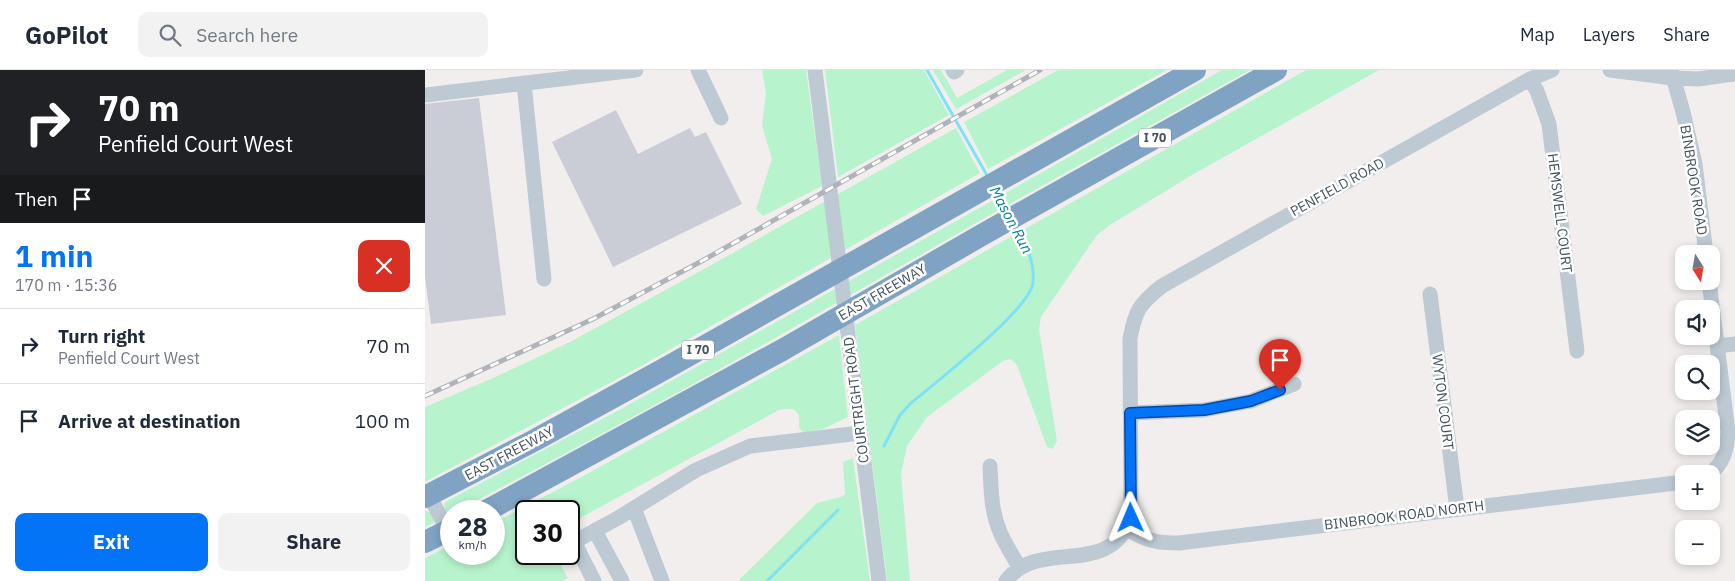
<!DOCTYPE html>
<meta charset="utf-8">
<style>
body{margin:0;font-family:"IBM Plex Sans",sans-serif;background:#f2f2f3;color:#1f2937;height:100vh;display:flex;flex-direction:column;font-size:19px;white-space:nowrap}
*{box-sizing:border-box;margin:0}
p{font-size:16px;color:#747a83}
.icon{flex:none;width:28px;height:28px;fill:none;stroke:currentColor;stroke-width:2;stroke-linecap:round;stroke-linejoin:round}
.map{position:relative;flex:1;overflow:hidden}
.sheet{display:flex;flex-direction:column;background:#fff;width:425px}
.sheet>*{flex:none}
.top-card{background:#202124;color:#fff;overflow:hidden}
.needle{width:32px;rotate:169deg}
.tools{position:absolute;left:1250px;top:175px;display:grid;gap:10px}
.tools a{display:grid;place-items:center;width:45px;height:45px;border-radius:10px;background:#fff;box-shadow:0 2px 8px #0003;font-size:25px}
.speed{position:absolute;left:15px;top:430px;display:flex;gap:10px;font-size:25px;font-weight:700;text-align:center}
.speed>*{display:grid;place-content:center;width:65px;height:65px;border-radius:50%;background:#fff;box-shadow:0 2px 8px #0003;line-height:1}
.speed small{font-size:12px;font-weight:400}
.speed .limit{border:2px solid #111;border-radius:8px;background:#fff;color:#111}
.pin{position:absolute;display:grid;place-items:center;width:42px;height:42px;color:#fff;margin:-51px -21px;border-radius:50% 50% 50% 0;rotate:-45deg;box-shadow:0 0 5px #0007}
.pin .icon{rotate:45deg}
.me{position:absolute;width:55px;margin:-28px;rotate:359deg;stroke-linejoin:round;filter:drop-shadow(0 0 4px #0008)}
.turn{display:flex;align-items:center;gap:18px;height:105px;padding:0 15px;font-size:22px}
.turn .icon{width:65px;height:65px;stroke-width:2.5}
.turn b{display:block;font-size:35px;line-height:42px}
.then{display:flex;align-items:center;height:48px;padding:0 15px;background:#0003;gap:10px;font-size:19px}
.round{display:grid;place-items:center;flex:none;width:52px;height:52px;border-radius:10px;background:#f2f2f3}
.head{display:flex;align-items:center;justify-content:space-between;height:85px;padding:0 15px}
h1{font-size:30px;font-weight:700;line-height:38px;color:#0373f7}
.cta{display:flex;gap:10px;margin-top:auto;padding:10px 15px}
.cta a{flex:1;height:58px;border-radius:10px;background:#0373f7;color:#fff;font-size:20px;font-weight:700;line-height:58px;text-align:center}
.cta a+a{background:#f2f2f3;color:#1f2937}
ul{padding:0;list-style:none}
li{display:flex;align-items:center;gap:15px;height:75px;padding:0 15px;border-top:1px solid #e0e1e3}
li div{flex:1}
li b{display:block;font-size:19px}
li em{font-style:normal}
header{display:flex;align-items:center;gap:30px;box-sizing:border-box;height:70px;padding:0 25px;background:#fff;border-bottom:1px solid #e0e1e3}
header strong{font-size:24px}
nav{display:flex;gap:28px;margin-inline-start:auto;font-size:18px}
.search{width:350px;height:45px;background:#f2f2f3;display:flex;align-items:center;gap:12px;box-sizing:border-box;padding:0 18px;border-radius:10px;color:#747a83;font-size:19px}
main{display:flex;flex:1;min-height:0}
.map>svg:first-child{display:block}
</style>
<header>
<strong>GoPilot</strong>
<div class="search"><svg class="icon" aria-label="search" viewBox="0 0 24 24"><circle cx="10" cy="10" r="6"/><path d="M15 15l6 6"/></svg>Search here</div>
<nav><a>Map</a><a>Layers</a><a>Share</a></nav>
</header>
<main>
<section class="sheet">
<div class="top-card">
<div class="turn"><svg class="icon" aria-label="right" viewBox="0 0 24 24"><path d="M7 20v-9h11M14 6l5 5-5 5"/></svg><div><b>70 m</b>Penfield Court West</div></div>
<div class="then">Then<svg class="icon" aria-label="arrive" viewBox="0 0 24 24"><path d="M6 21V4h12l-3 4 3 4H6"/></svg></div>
</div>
<div class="head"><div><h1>1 min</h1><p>170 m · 15:36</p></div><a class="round" style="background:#d93025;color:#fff"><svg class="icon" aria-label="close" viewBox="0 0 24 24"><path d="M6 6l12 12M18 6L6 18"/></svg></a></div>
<ul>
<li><svg class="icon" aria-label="right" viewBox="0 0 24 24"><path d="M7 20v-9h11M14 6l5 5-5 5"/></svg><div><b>Turn right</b><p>Penfield Court West</p></div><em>70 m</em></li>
<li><svg class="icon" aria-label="arrive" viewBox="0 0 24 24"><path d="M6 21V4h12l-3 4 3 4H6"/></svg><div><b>Arrive at destination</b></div><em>100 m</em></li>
</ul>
<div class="cta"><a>Exit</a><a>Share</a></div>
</section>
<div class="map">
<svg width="1310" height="511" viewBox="0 0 1310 511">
<rect width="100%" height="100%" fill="#f2eeee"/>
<path fill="#b7f4ce" d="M337,0h44l16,116 -59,30 -7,-7 16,-50 -10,-33 4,-33z
M400,0h99l25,45 -111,62z
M508,0h8l16,28 50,-28h19l-70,39z
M633,0h109l-179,99 -24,-47z
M797,0h28l-242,135 -6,-10z
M881,0h73l-187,105 -82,50 -13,10 -56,82 -2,12 18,112 -4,8 -6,-2 -30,-82 -6,-6 -8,2 -76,56 -20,29 -6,27 9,108h-23l-32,-256z
M531,58l24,45 -346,197 -209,112v-75l68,-29 77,-36 134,-73z
M572,128l5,10c-180,104 -361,208 -546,303h-5v2c-6,-1 -8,-5 -6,-11l176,-93z
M414,265l9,82 -25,12 -19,4 -5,-5c1,-17 -2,-22 -20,-18l-210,114v-13h-43v43h29l13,24 -7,3h-136v-23l26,-13v9h43v-31l91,-48z
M428,388l17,123h-132l79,-78 24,-6 4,-3 -2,-32z
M0,441l5,1 5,7 -1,4 -9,4z"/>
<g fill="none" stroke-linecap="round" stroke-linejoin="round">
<path stroke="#7fe1f7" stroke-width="3" d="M502,0l61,107
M571,121l12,21
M459,376l16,-31 11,-12c24,-20 119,-94 122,-120 2,-21 -7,-39 -17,-57
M342,511l71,-71"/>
</g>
<path fill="#cacdd5" d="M54,28l27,217 -75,9 -6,-47v-173z
M191,40l22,44 52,-26 5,9 11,-5 36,72 -129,63 -61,-125z"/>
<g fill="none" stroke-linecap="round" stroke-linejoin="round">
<path stroke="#bdcad3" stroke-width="15" d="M273,0l23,48
M390,0l64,511
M528,0l1,2 3,-2
M1185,0l63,8 25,1 37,-5
M1246,0l12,42 12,52 11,90
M1105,9l7,12 12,33 28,227
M99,13l20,196
M0,25l211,-25
M1005,224l27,215
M1292,276l18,-2
M705,343l74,-3 47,-9 43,-17
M565,396c1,23 1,45 10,66 5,12 13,24 19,35
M1284,404c15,-10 18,-25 19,-42l-19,-151
M4,425l19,36
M209,438l28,73
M702,459c19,12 30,14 52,14l505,-61
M170,461l27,50
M169,511l-20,-39 44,-24 78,-48 54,-24 110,-13
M581,511c33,-45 103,0 125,-64l-1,-178c5,-28 9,-35 32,-53l368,-207 22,-9"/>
<path stroke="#80a3c4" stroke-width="22" d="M0,427l110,-57 131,-72 529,-298
M61,441l298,-162 203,-117 289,-162
M0,472l26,-13"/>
<defs>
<path id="rail" d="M0,326l168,-77 107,-57 340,-192"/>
</defs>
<use href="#rail" stroke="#b0b4ba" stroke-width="5"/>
<use href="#rail" stroke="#fff" stroke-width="3" stroke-dasharray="9" stroke-linecap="butt"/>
</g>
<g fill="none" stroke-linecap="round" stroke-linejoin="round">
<defs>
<path id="route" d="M706,448l-1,-105 74,-3 47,-9 29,-11"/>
</defs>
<use href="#route" stroke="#024ba1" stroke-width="12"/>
<use href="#route" stroke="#0373f7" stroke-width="9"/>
</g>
<g text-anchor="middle" stroke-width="5" stroke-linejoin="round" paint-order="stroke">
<g fill="#fff" stroke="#7c878f" stroke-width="1">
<rect x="714" y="58.5" width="32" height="19" rx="4"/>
<rect x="257" y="270.5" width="32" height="19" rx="4"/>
</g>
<g font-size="12" font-weight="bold" fill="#44535f">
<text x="730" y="72">I 70</text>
<text x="273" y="284">I 70</text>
</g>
<g font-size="14" fill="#44535f" stroke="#fff">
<text transform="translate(1269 110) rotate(81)" y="5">BINBROOK ROAD</text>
<text transform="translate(912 117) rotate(-29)" y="5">PENFIELD ROAD</text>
<text transform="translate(1135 143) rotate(83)" y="5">HEMSWELL COURT</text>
<text transform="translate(457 222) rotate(-30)" y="5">EAST FREEWAY</text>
<text transform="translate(431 330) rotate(-97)" y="5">COURTRIGHT ROAD</text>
<text transform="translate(1018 332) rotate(83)" y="5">WYTON COURT</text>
<text transform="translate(84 383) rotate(-28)" y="5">EAST FREEWAY</text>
<text transform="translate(979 445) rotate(-7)" y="5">BINBROOK ROAD NORTH</text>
</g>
<g font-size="15" font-style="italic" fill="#03809d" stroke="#fff">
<text transform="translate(586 150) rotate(62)" y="5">Mason Run</text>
</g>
</g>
</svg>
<div class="tools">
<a><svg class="needle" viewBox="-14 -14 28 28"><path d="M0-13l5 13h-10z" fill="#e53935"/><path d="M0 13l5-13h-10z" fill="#747a83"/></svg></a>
<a><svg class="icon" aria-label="sound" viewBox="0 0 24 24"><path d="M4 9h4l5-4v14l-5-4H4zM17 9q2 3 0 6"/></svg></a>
<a><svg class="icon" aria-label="search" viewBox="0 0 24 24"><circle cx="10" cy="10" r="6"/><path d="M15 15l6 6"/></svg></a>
<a><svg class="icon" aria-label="layers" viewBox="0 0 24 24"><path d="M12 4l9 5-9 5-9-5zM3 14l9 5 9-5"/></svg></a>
<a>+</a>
<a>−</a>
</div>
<div class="speed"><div>28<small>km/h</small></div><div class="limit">30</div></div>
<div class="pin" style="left:855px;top:320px;background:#d93025"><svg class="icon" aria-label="arrive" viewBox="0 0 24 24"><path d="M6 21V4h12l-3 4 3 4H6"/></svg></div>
<svg class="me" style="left:706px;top:448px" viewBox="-20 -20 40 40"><path d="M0-17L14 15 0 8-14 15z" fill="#0373f7" stroke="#fff" stroke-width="4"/></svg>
</div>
</main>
